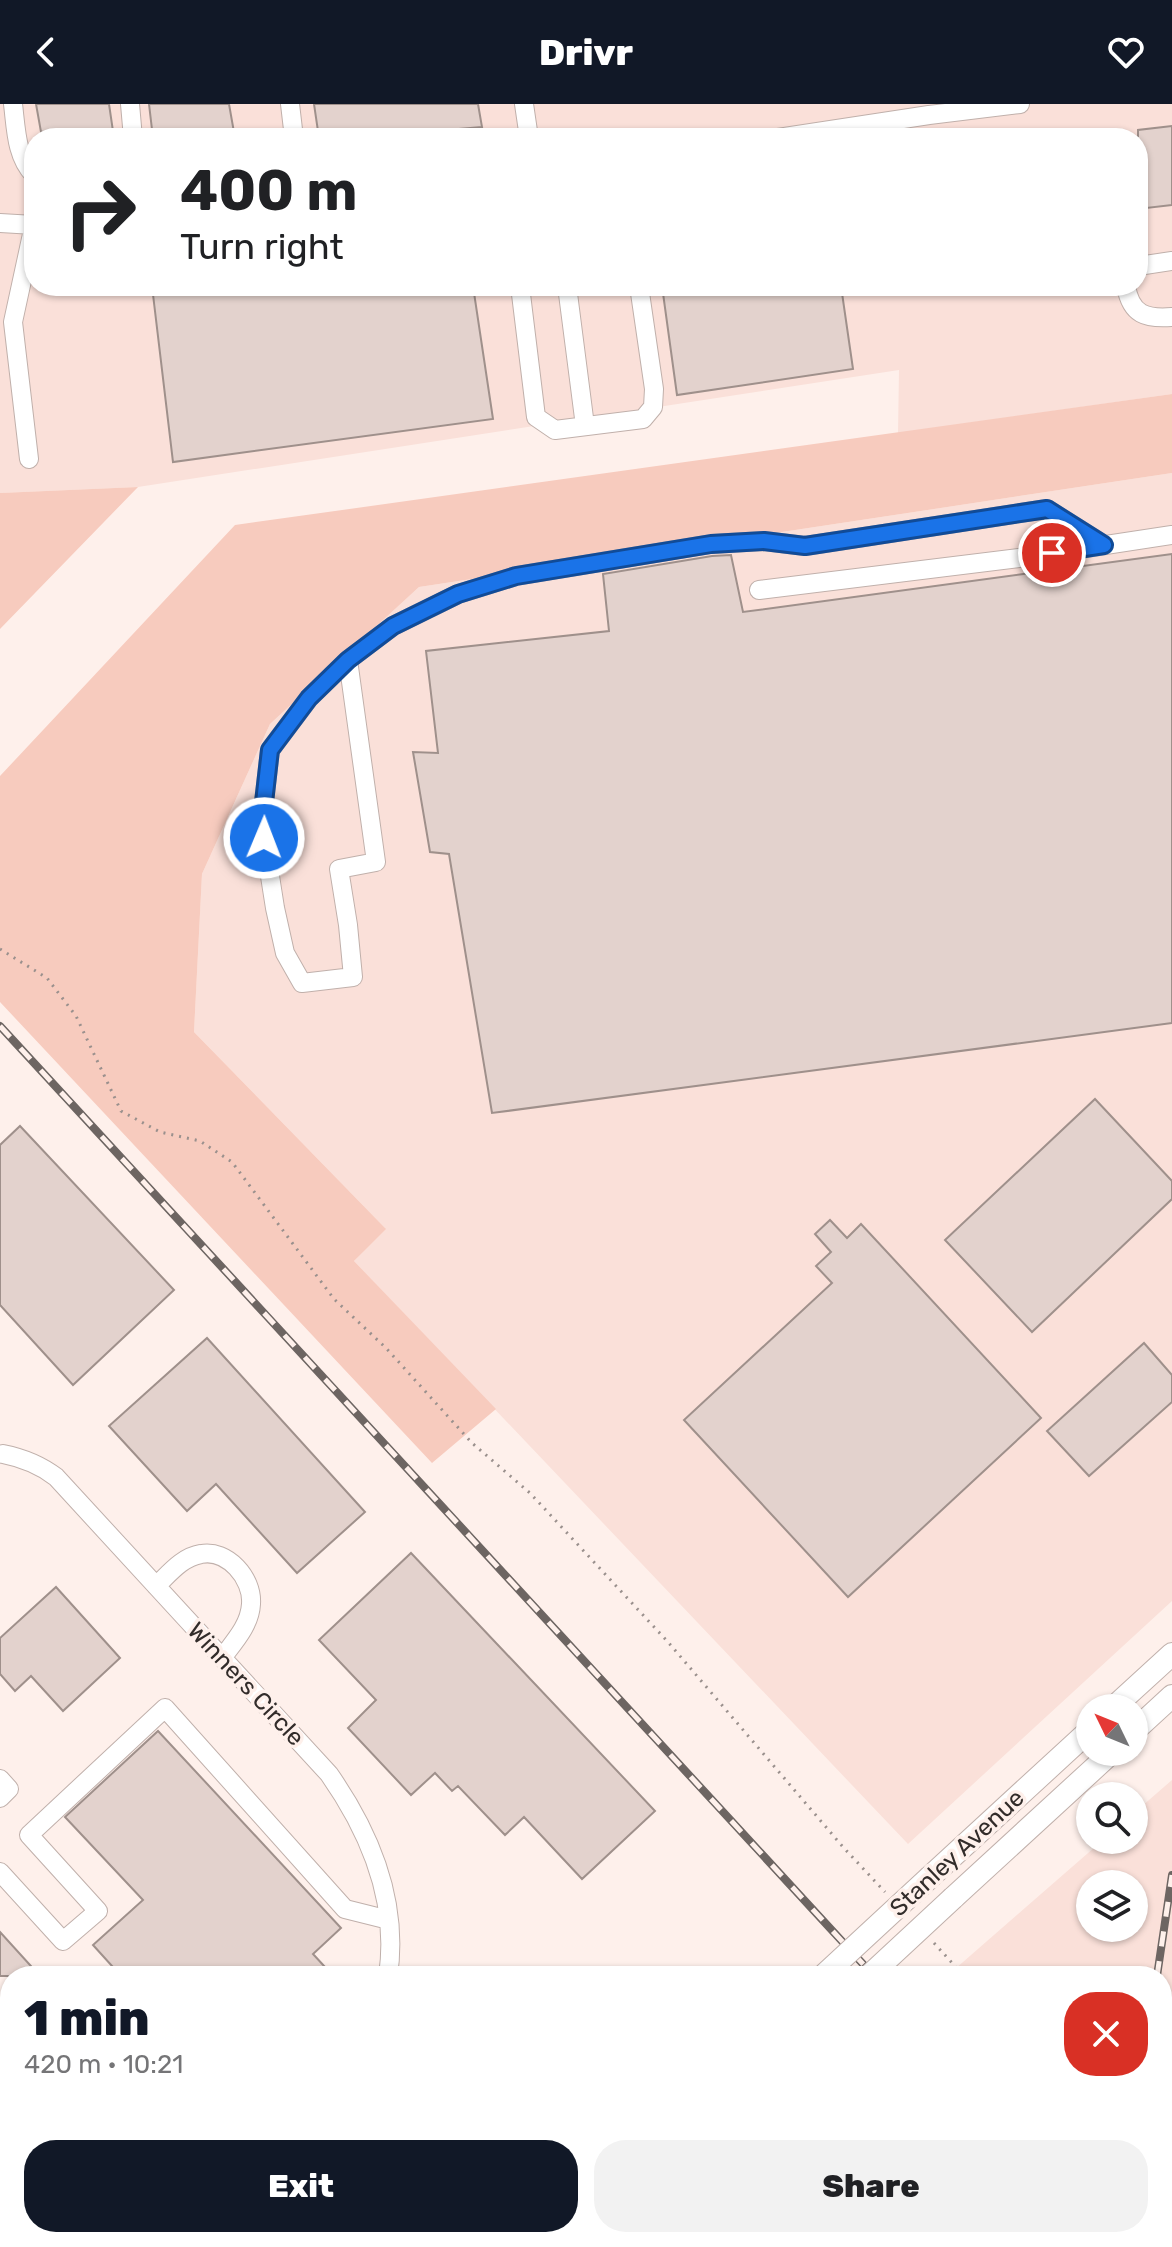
<!DOCTYPE html>
<meta charset="utf-8">
<style>
body{margin:0;font-family:Rubik,sans-serif;background:#f2f2f2;color:#202124;height:100vh;display:flex;flex-direction:column;font-size:30px;white-space:nowrap}
*{box-sizing:border-box;margin:0}
p{font-size:26px;color:#757577}
.icon{flex:none;width:44px;height:44px;fill:none;stroke:currentColor;stroke-width:2;stroke-linecap:round;stroke-linejoin:round}
.map{position:relative;flex:1;overflow:hidden}
.drawer{position:absolute;left:0px;top:1862px;width:1172px;height:282px;display:flex;flex-direction:column;background:#fff;border-radius:32px 32px 0 0;box-shadow:0 2px 6px #0004}
.drawer>*{flex:none}
.guide{position:absolute;left:24px;top:24px;width:1124px;height:168px;border-radius:32px;box-shadow:0 2px 6px #0004;background:#fff;color:#202124;overflow:hidden}
.needle{width:52px;rotate:313deg}
.fabs{position:absolute;left:1076px;top:1590px;display:grid;gap:16px}
.fabs a{display:grid;place-items:center;width:72px;height:72px;border-radius:50%;background:#fff;box-shadow:0 2px 6px #0004;font-size:40px}
.pin{position:absolute;display:grid;place-items:center;width:68px;height:68px;color:#fff;margin:-34px;border:4px solid #fff;border-radius:50%;box-shadow:0 2px 8px #0007}
.me{position:absolute;width:88px;margin:-44px;rotate:1deg;stroke-linejoin:round;filter:drop-shadow(0 0 6px #0008)}
.turn{display:flex;align-items:center;gap:28px;height:168px;padding:0 24px;font-size:36px}
.turn .icon{width:104px;height:104px;stroke-width:2.5}
.turn b{display:block;font-size:56px;line-height:68px}
.round{display:grid;place-items:center;flex:none;width:84px;height:84px;border-radius:32px;background:#f2f2f2}
.overview{display:flex;align-items:center;justify-content:space-between;height:136px;padding:0 24px}
h1{font-size:48px;font-weight:800;line-height:60px;color:#111827}
.action{display:flex;gap:16px;margin-top:auto;padding:16px 24px}
.action a{flex:1;height:92px;border-radius:32px;background:#111827;color:#fff;font-size:32px;font-weight:800;line-height:92px;text-align:center}
.action a+a{background:#f2f2f2;color:#202124}
header{display:flex;justify-content:space-between;align-items:center;height:104px;padding:0 24px;background:#111827;color:#fff;font-size:36px;font-weight:800}
.map>svg:first-child{display:block}
</style>
<header><svg class="icon" aria-label="back" viewBox="0 0 24 24"><path d="M15 5l-7 7 7 7"/></svg>Drivr<svg class="icon" aria-label="heart" viewBox="0 0 24 24"><path d="M12 20l-8-8c-3-5 5-10 8-4 3-6 11-1 8 4z"/></svg></header>
<div class="map">
<svg width="1172" height="2143" viewBox="0 0 1172 2143">
<rect width="100%" height="100%" fill="#fef0eb"/>
<path fill="#fae0d9" fill-rule="evenodd" d="M0,0h1172v290l-274,39 1,-63 -761,117 -138,6zM34,34h1104v148h-1104z
M1172,369v1128l-264,243 -554,-583 31,-33 -191,-196 8,-158 68,-150 149,-137z
M1172,1676v467h-536l11,-9h515v-262h-215l156,-136h31v-27zM1090,1780h44v44h-44z"/>
<path fill="#f7cbbe" d="M1172,290v79l-753,114 -149,137 -68,150 -8,158 192,197 -32,32 142,148 -64,54 -432,-461v-226l235,-251z
M138,383l-138,142v-136z"/>
<path fill="#e3d2cd" stroke="#9f908b" stroke-width="2" d="M36,0h73l5,34h-54l-2,-8 -17,2z
M149,0h80l6,34h-82z
M314,0h164l4,23 -129,11h-34z
M1172,22v79l-34,4v-79z
M152,182h321l20,133 -320,43z
M662,182h179l12,83 -176,26z
M1172,450v469l-680,90 -43,-259 -19,-2 -17,-100 25,1 -12,-102 183,-20 -6,-57 109,-18 19,-1 12,57z
M1095,995l77,82v18l-140,133 -87,-92z
M20,1022l154,164 -101,95 -73,-80v-160z
M830,1116l17,18 14,-14 180,194 -193,179 -164,-177 148,-137 -16,-17 15,-14 -16,-18z
M207,1234l158,174 -68,61 -81,-89 -29,27 -78,-85z
M1144,1239l28,32v27l-83,74 -42,-45z
M411,1449l244,258 -73,68 -58,-62 -19,18 -47,-49 -6,5 -17,-18 -24,22 -63,-67 28,-28 -57,-60z
M56,1483l64,71 -57,53 -32,-35 -16,15 -15,-17v-36z
M158,1627l183,197 -28,26 12,13 -10,9h-194l-28,-31 50,-45 -78,-83z
M0,1828l40,44h-40z"/>
<g fill="none" stroke-linecap="round" stroke-linejoin="round">
<defs>
<path id="minor" d="M13,0c3,24 3,53 21,71
M130,0l3,34
M290,0l4,34
M524,0l5,34
M778,34l151,-23 91,-11
M0,119l34,2
M1138,162l34,-5
M520,182l16,131 19,13 88,-11 10,-12 1,-18 -15,-103
M567,182l18,140
M1126,182c5,29 20,33 46,31
M29,355l-16,-137 21,-97
M759,486l268,-33 145,-22
M348,556l28,202 -37,7 9,56 5,52 -51,6 -17,-30 -10,-45 -11,-70 -1,-27 7,-61 39,-52 39,-38 45,-34 65,-32 58,-18 195,-32 53,-3 41,5 242,-37 57,36
M3,1350c20,4 36,10 53,23l273,297c42,60 70,128 59,202
M156,1482c13,-12 26,-29 45,-32 26,-5 52,24 50,50 -1,21 -17,38 -29,54
M0,1675l9,10 -9,9
M0,1768l63,69 35,-30 -69,-76 136,-127 180,201 44,11
M187,2143l10,-9
M722,2143l11,-9
M830,2143l10,-9
M941,2143l10,-9"/>
<path id="major" d="M1113,1604l59,-54
M1134,1627l38,-35
M930,1773l160,-147
M953,1794l159,-146
M528,2143l10,-9
M574,2143l10,-9"/>
</defs>
<use href="#minor" stroke="#c0b0ab" stroke-width="20"/>
<use href="#major" stroke="#c0b0ab" stroke-width="24"/>
<path stroke="#9a908d" stroke-width="3" stroke-dasharray="2 6" stroke-linecap="butt" d="M0,845l47,29 29,38 45,95 39,21 40,9 32,21 102,137 52,49 86,95 58,50 138,149 175,205 42,45
M934,1839l30,33
M1162,2081l10,5"/>
<use href="#minor" stroke="#fff" stroke-width="18"/>
<use href="#major" stroke="#fff" stroke-width="22"/>
<defs>
<path id="rail" d="M0,922l874,950
M1157,1872l15,-101
M1162,2056l10,30
M1102,2134l9,9"/>
</defs>
<use href="#rail" stroke="#6d6562" stroke-width="8"/>
<use href="#rail" stroke="#fef0eb" stroke-width="5" stroke-dasharray="15" stroke-linecap="butt"/>
<defs>
<path id="major-bridge" d="M823,1872l107,-99
M869,1872l84,-78"/>
</defs>
<use href="#major-bridge" stroke="#c0b0ab" stroke-width="24" stroke-linecap="butt"/>
<use href="#major-bridge" stroke="#fff" stroke-width="22"/>
</g>
<g fill="none" stroke-linecap="round" stroke-linejoin="round">
<defs>
<path id="route" d="M264,734l-1,-27 7,-61 39,-52 39,-38 45,-34 65,-32 58,-18 195,-32 53,-3 41,5 242,-37 57,36 -52,8"/>
</defs>
<use href="#route" stroke="#114b97" stroke-width="20"/>
<use href="#route" stroke="#1a73e8" stroke-width="14"/>
</g>
<g text-anchor="middle" stroke-width="7" stroke-linejoin="round" paint-order="stroke">
<g font-size="24" fill="#322c2a" stroke="#fef0eb">
<text transform="translate(246 1580) rotate(47)" y="8">Winners Circle</text>
<text transform="translate(957 1749) rotate(-43)" y="8">Stanley Avenue</text>
</g>
</g>
</svg>
<div class="fabs">
<a><svg class="needle" viewBox="-14 -14 28 28"><path d="M0-13l5 13h-10z" fill="#e53935"/><path d="M0 13l5-13h-10z" fill="#757577"/></svg></a>
<a><svg class="icon" aria-label="search" viewBox="0 0 24 24"><circle cx="10" cy="10" r="6"/><path d="M15 15l6 6"/></svg></a>
<a><svg class="icon" aria-label="layers" viewBox="0 0 24 24"><path d="M12 4l9 5-9 5-9-5zM3 14l9 5 9-5"/></svg></a>
</div>
<div class="pin" style="left:1052px;top:449px;background:#d93025"><svg class="icon" aria-label="arrive" viewBox="0 0 24 24"><path d="M6 21V4h12l-3 4 3 4H6"/></svg></div>
<svg class="me" style="left:264px;top:734px" viewBox="-20 -20 40 40"><circle r="17" fill="#1a73e8" stroke="#fff" stroke-width="3"/><path d="M0-11L8 9 0 5-8 9z" fill="#fff"/></svg>
<div class="guide">
<div class="turn"><svg class="icon" aria-label="right" viewBox="0 0 24 24"><path d="M7 20v-9h11M14 6l5 5-5 5"/></svg><div><b>400 m</b>Turn right</div></div>
</div>
<section class="drawer">
<div class="overview"><div><h1>1 min</h1><p>420 m · 10:21</p></div><a class="round" style="background:#d93025;color:#fff"><svg class="icon" aria-label="close" viewBox="0 0 24 24"><path d="M6 6l12 12M18 6L6 18"/></svg></a></div>
<div class="action"><a>Exit</a><a>Share</a></div>
</section>
</div>
